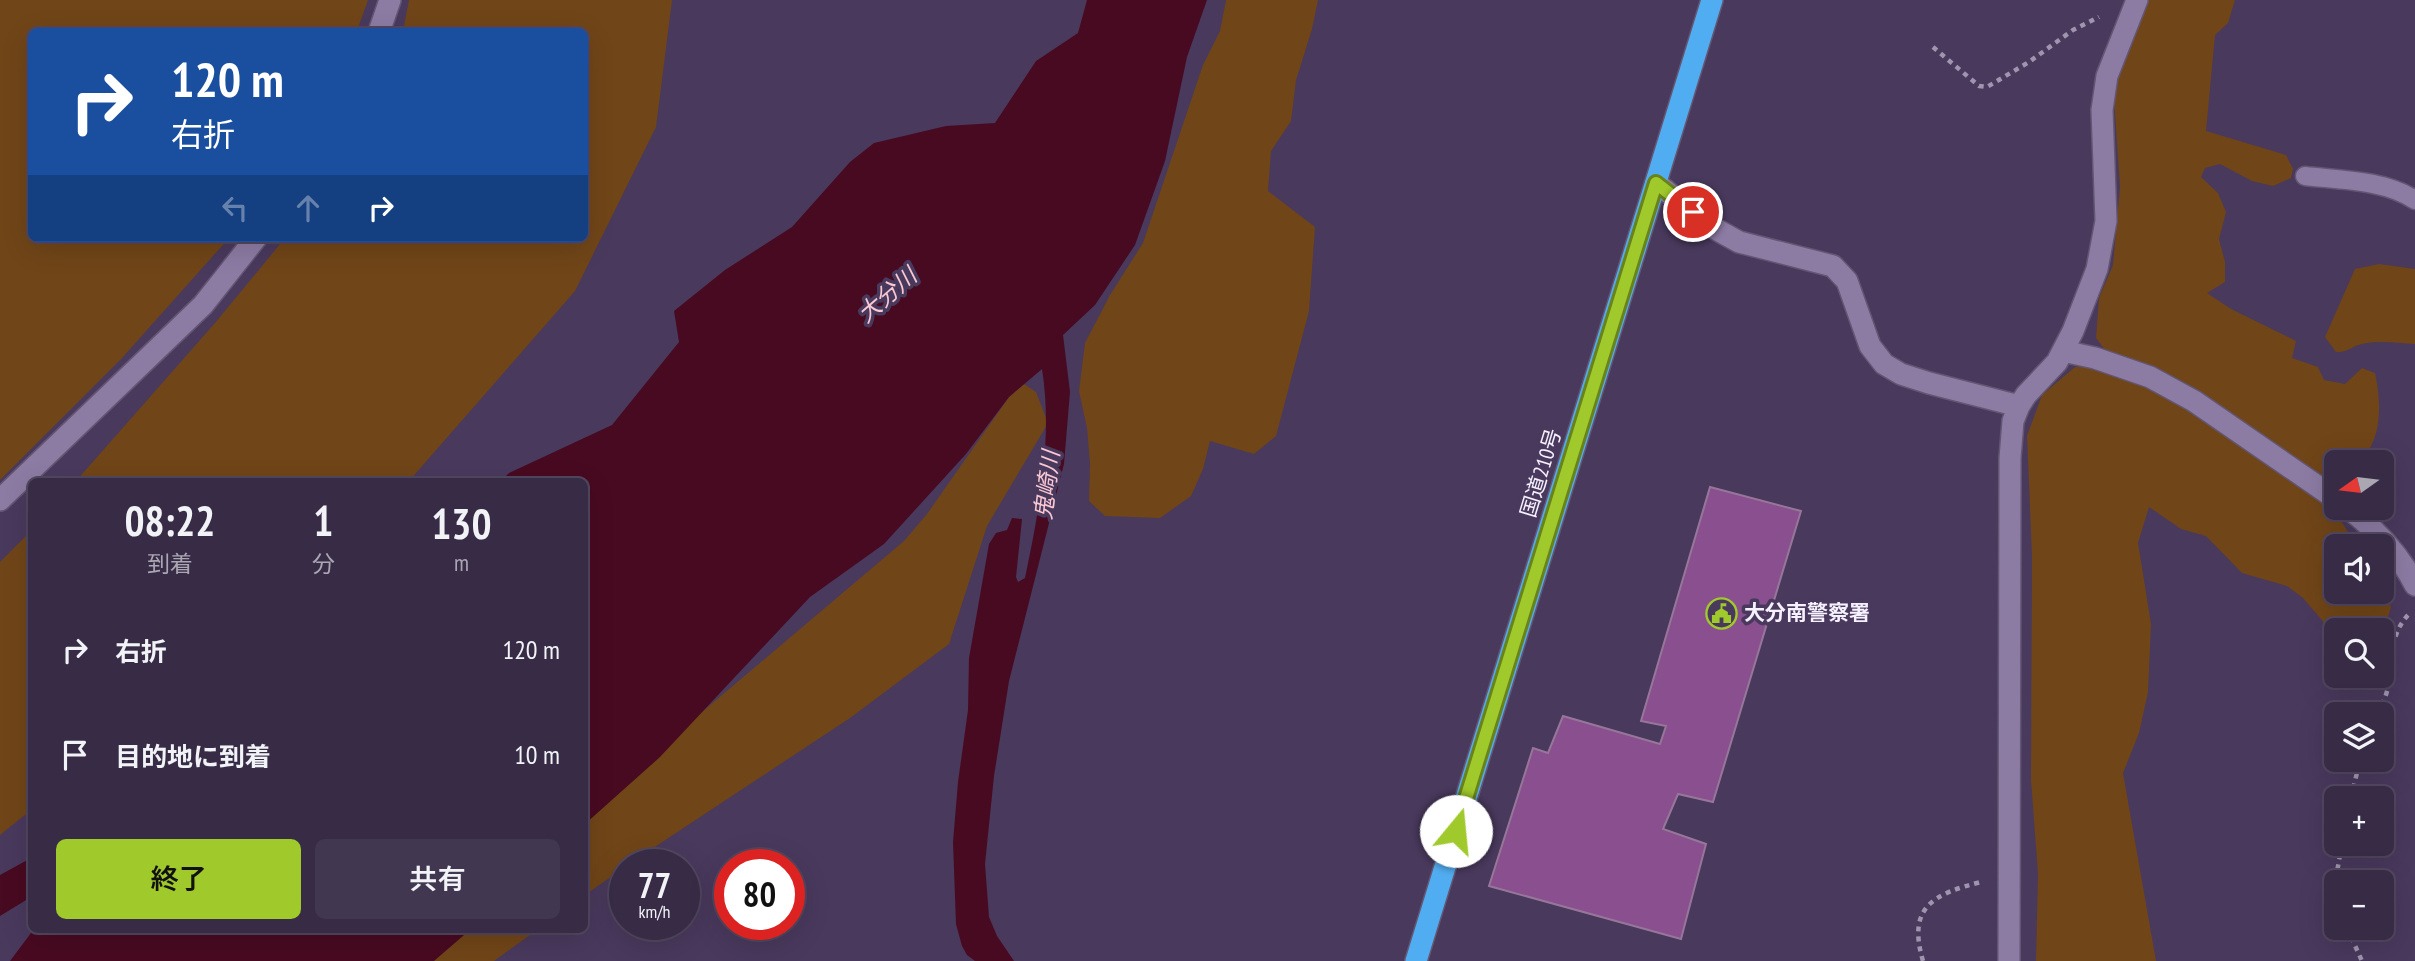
<!DOCTYPE html>
<html lang="ja">
<meta charset="utf-8">
<style>
body{margin:0;font-family:"PT Sans Narrow","Noto Sans JP",sans-serif;background:#423751;color:#f1f3f6;height:100vh;display:flex;flex-direction:column;font-size:26px;white-space:nowrap}
*{box-sizing:border-box;margin:0}
p{font-size:23px;color:#aaa7b3}
.icon{flex:none;width:38px;height:38px;fill:none;stroke:currentColor;stroke-width:2;stroke-linecap:round;stroke-linejoin:round}
.map{position:relative;flex:1;overflow:hidden}
.details{position:absolute;left:28px;top:478px;width:560px;height:455px;display:flex;flex-direction:column;background:#372b46;border-radius:10px;box-shadow:0 7px 28px #0002,0 0 0 2px #51475f}
.details>*{flex:none}
.top-card{position:absolute;left:28px;top:28px;width:560px;height:214px;border-radius:10px;box-shadow:0 7px 28px #0002,0 0 0 2px #51475f;background:#1a4fa0;color:#fff;overflow:hidden}
.needle{width:46px;rotate:256deg}
.controls{position:absolute;left:2324px;top:450px;display:grid;gap:14px}
.controls a{display:grid;place-items:center;width:70px;height:70px;border-radius:10px;background:#372b46;box-shadow:0 7px 28px #0002,0 0 0 2px #51475f;font-size:35px}
.speed{position:absolute;left:609px;top:849px;display:flex;gap:14px;font-size:35px;font-weight:700;text-align:center}
.speed>*{display:grid;place-content:center;width:91px;height:91px;border-radius:50%;background:#372b46;box-shadow:0 7px 28px #0002,0 0 0 2px #51475f;line-height:1}
.speed small{font-size:18px;font-weight:400}
.speed .limit{border:10px solid #d22;background:#fff;color:#111}
.pin{position:absolute;display:grid;place-items:center;width:60px;height:60px;color:#fff;margin:-30px;border:4px solid #fff;border-radius:50%;box-shadow:0 2px 7px #0007}
.me{position:absolute;width:77px;margin:-38px;rotate:17deg;stroke-linejoin:round;filter:drop-shadow(0 0 5px #0008)}
.turn{display:flex;align-items:center;gap:24px;height:147px;padding:0 28px;font-size:32px}
.turn .icon{width:91px;height:91px;stroke-width:2.5}
.turn b{display:block;font-size:49px;line-height:60px}
.lanes{display:flex;align-items:center;height:66px;padding:0 28px;background:#0003;justify-content:center;gap:35px;direction:ltr}
.lanes .off{opacity:.35}
.eta{display:flex;justify-content:space-evenly;align-items:center;height:119px;text-align:center}
.eta b{font-size:42px;font-weight:600;line-height:49px}
.action{display:flex;gap:14px;margin-top:auto;padding:14px 28px}
.action a{flex:1;height:80px;border-radius:10px;background:#a0c92b;color:#111;font-size:28px;font-weight:600;line-height:80px;text-align:center}
.action a+a{background:#423751;color:#f1f3f6}
ul{padding:0;list-style:none}
li{display:flex;align-items:center;gap:21px;height:105px;padding:0 28px}
li div{flex:1}
li b{display:block;font-size:26px}
li em{font-style:normal}
.map>svg:first-child{display:block}
</style>
<div class="map">
<svg width="2415" height="961" viewBox="0 0 2415 961">
<rect width="100%" height="100%" fill="#49395d"/>
<path fill="#704518" d="M0,0h368l-11,31 -325,1v206h197l-107,120 -122,122z
M409,0h263l-16,127 -81,164 -166,190h-333l139,-158 70,-85h299v-206l-181,-1z
M1226,0h92l-6,29 -16,51 -5,41 -20,30 -3,40 47,36 -6,84 -33,125 -22,18 -44,-13 -7,28 -12,27 -31,22 -55,-2 -16,-15 1,-37 -3,-36 -8,-37 6,-48 25,-48 33,-52 60,-178 17,-34z
M2137,0h98l-7,23 -13,12 -9,96 80,24 7,14 -2,9 -18,8 -21,-5 -32,-17 -15,4 -4,9 17,16 8,19 -7,27 6,23v20l-18,11 24,16 65,32 -4,17 26,9 6,13 21,4 17,-16 13,5c5,22 7,52 -4,73 -3,6 -10,11 -15,16h-20v12l-20,8 41,64h-21v46h46v-7l9,22 -9,29v-6h-46v23l-14,-33 -19,-22 -16,-12 -45,-13 -36,-37 -25,-7 -32,-22 -11,36 13,81 -3,68 -9,41 -16,40 33,188h-120l2,-87 -7,-94 1,-224 -5,-120 15,-41 33,-28 42,-1 -21,-28 3,-40 14,-33 7,-78 -6,-89z
M2379,264l36,5v75c-17,-1 -36,-4 -53,0 -11,2 -14,9 -26,8l-11,-15 30,-68z
M1024,384l12,8 12,31 -61,103 -38,118 -99,74 -221,146h-4v3l-40,28v-84l319,-270 23,-27 82,-117z
M31,531v279l-31,25v-273z
M456,929h82l-44,32h-74z"/>
<path fill="#480a21" d="M1087,0h120l-20,57 -22,104 -30,84 -40,60 -32,30 7,57 -6,72 -55,217 -15,95 -9,88 4,53 8,19 17,25h-39l-8,-6 -5,-9 -6,-22 -3,-82 5,-60 10,-72 1,-52 20,-114 7,-11 11,-3 5,-12 10,1 -6,58 2,5 7,-4c14,-67 28,-141 17,-209l-33,28 -43,57 -82,90 -74,53 -150,160 -75,67 -1,-343h-83l8,-8 103,-48 67,-83 -5,-31 51,-41 67,-43 58,-65 24,-19 72,-17 49,-3 41,-62 42,-28z
M31,858v39l-31,19v-41z
M34,929h437l-37,32h-424z"/>
<path fill="#894f8f" stroke="#967799" stroke-width="2" d="M1710,487l91,24 -88,291 -35,-8 -15,35 43,15 -25,95 -192,-53 44,-138 15,5 15,-37 97,28 6,-18 -25,-5z"/>
<g fill="none" stroke-linecap="round" stroke-linejoin="round">
<defs>
<path id="lane" d="M2305,176c35,4 80,4 110,24"/>
<path id="street" d="M379,32l11,-32
M1656,183l56,44 27,15 94,24 14,15 23,65 14,18 17,10 28,9 90,23
M2063,351l32,7 55,19 44,24 142,98
M0,500l203,-195 53,-67
M2348,508c27,21 51,45 67,77
M2009,961l1,-503 3,-37 6,-15 7,-11 31,-33 16,-31 24,-62 9,-48 -4,-111 5,-34 30,-76"/>
<path id="highway" d="M1416,961l296,-961"/>
</defs>
<use href="#lane" stroke="#635672" stroke-width="21"/>
<use href="#street" stroke="#635672" stroke-width="24"/>
<use href="#highway" stroke="#635672" stroke-width="24"/>
<path stroke="#9f95ae" stroke-width="4.5" stroke-dasharray="5 5" stroke-linecap="butt" d="M1933,47l46,39 8,1 42,-25 44,-32 26,-13
M2378,714c4,-9 8,-17 10,-27 4,-28 1,-54 23,-75
M2351,798l9,-38
M2336,899l-1,-16 7,-39
M2347,928l15,33
M1923,961c-16,-54 10,-67 58,-79"/>
<use href="#lane" stroke="#8c7ba3" stroke-width="18"/>
<use href="#street" stroke="#8c7ba3" stroke-width="21"/>
<use href="#highway" stroke="#51adf1" stroke-width="21"/>
</g>
<g fill="none" stroke-linecap="round" stroke-linejoin="round">
<defs>
<path id="route" d="M1456,831l200,-648 37,29"/>
</defs>
<use href="#route" stroke="#68831c" stroke-width="18"/>
<use href="#route" stroke="#a0c92b" stroke-width="12"/>
</g>
<defs>
<symbol id="civic-ring" viewBox="-11 -11 22 22"><circle r="9.5" fill="#49395d" stroke="#a0c92b" stroke-width="1.5"/><path d="M-.6-6.5H3V-4.5H.6V-3L4-1V1h2V6H-6V1h2V-1L-.6-3ZM-1.2 2.5V6h2.4V2.5Z" fill="#a0c92b"/></symbol>
</defs>
<g fill-rule="evenodd">
<use href="#civic-ring" x="1704" y="596" width="35" height="35"/>
</g>
<g text-anchor="middle" stroke-width="7" stroke-linejoin="round" paint-order="stroke">
<g font-size="21" fill="#f6f1ff" stroke="#49395d">
<text transform="translate(1541 473) rotate(-73)" y="7">国道210号</text>
</g>
<g font-size="21" font-weight="bold" fill="#f6f1ff" stroke="#49395d" text-anchor="start">
<text x="1744" y="620">大分南警察署</text>
</g>
<g font-size="23" font-style="italic" fill="#fac8d3" stroke="#49395d">
<text transform="translate(887 295) rotate(-41)" y="8">大分川</text>
<text transform="translate(1047 485) rotate(-83)" y="8">鬼崎川</text>
</g>
</g>
</svg>
<div class="controls">
<a><svg class="needle" viewBox="-14 -14 28 28"><path d="M0-13l5 13h-10z" fill="#e53935"/><path d="M0 13l5-13h-10z" fill="#aaa7b3"/></svg></a>
<a><svg class="icon" aria-label="sound" viewBox="0 0 24 24"><path d="M4 9h4l5-4v14l-5-4H4zM17 9q2 3 0 6"/></svg></a>
<a><svg class="icon" aria-label="search" viewBox="0 0 24 24"><circle cx="10" cy="10" r="6"/><path d="M15 15l6 6"/></svg></a>
<a><svg class="icon" aria-label="layers" viewBox="0 0 24 24"><path d="M12 4l9 5-9 5-9-5zM3 14l9 5 9-5"/></svg></a>
<a>+</a>
<a>−</a>
</div>
<div class="speed"><div>77<small>km/h</small></div><div class="limit">80</div></div>
<div class="pin" style="left:1693px;top:212px;background:#d93025"><svg class="icon" aria-label="arrive" viewBox="0 0 24 24"><path d="M6 21V4h12l-3 4 3 4H6"/></svg></div>
<svg class="me" style="left:1456px;top:831px" viewBox="-20 -20 40 40"><circle r="19" fill="#fff"/><path d="M0-13L10 11 0 6-10 11z" fill="#a0c92b"/></svg>
<div class="top-card">
<div class="turn"><svg class="icon" aria-label="right" viewBox="0 0 24 24"><path d="M7 20v-9h11M14 6l5 5-5 5"/></svg><div><b>120 m</b>右折</div></div>
<div class="lanes"><svg class="icon off" aria-label="left" viewBox="0 0 24 24"><path d="M17 20v-9H6M10 6l-5 5 5 5"/></svg><svg class="icon off" aria-label="ahead" viewBox="0 0 24 24"><path d="M12 20V5M6 11l6-6 6 6"/></svg><svg class="icon" aria-label="right" viewBox="0 0 24 24"><path d="M7 20v-9h11M14 6l5 5-5 5"/></svg></div>
</div>
<section class="details">
<div class="eta">
<div><b>08:22</b><p>到着</p></div>
<div><b>1</b><p>分</p></div>
<div><b>130</b><p>m</p></div>
</div>
<ul>
<li><svg class="icon" aria-label="right" viewBox="0 0 24 24"><path d="M7 20v-9h11M14 6l5 5-5 5"/></svg><div><b>右折</b></div><em>120 m</em></li>
<li><svg class="icon" aria-label="arrive" viewBox="0 0 24 24"><path d="M6 21V4h12l-3 4 3 4H6"/></svg><div><b>目的地に到着</b></div><em>10 m</em></li>
</ul>
<div class="action"><a>終了</a><a>共有</a></div>
</section>
</div>
